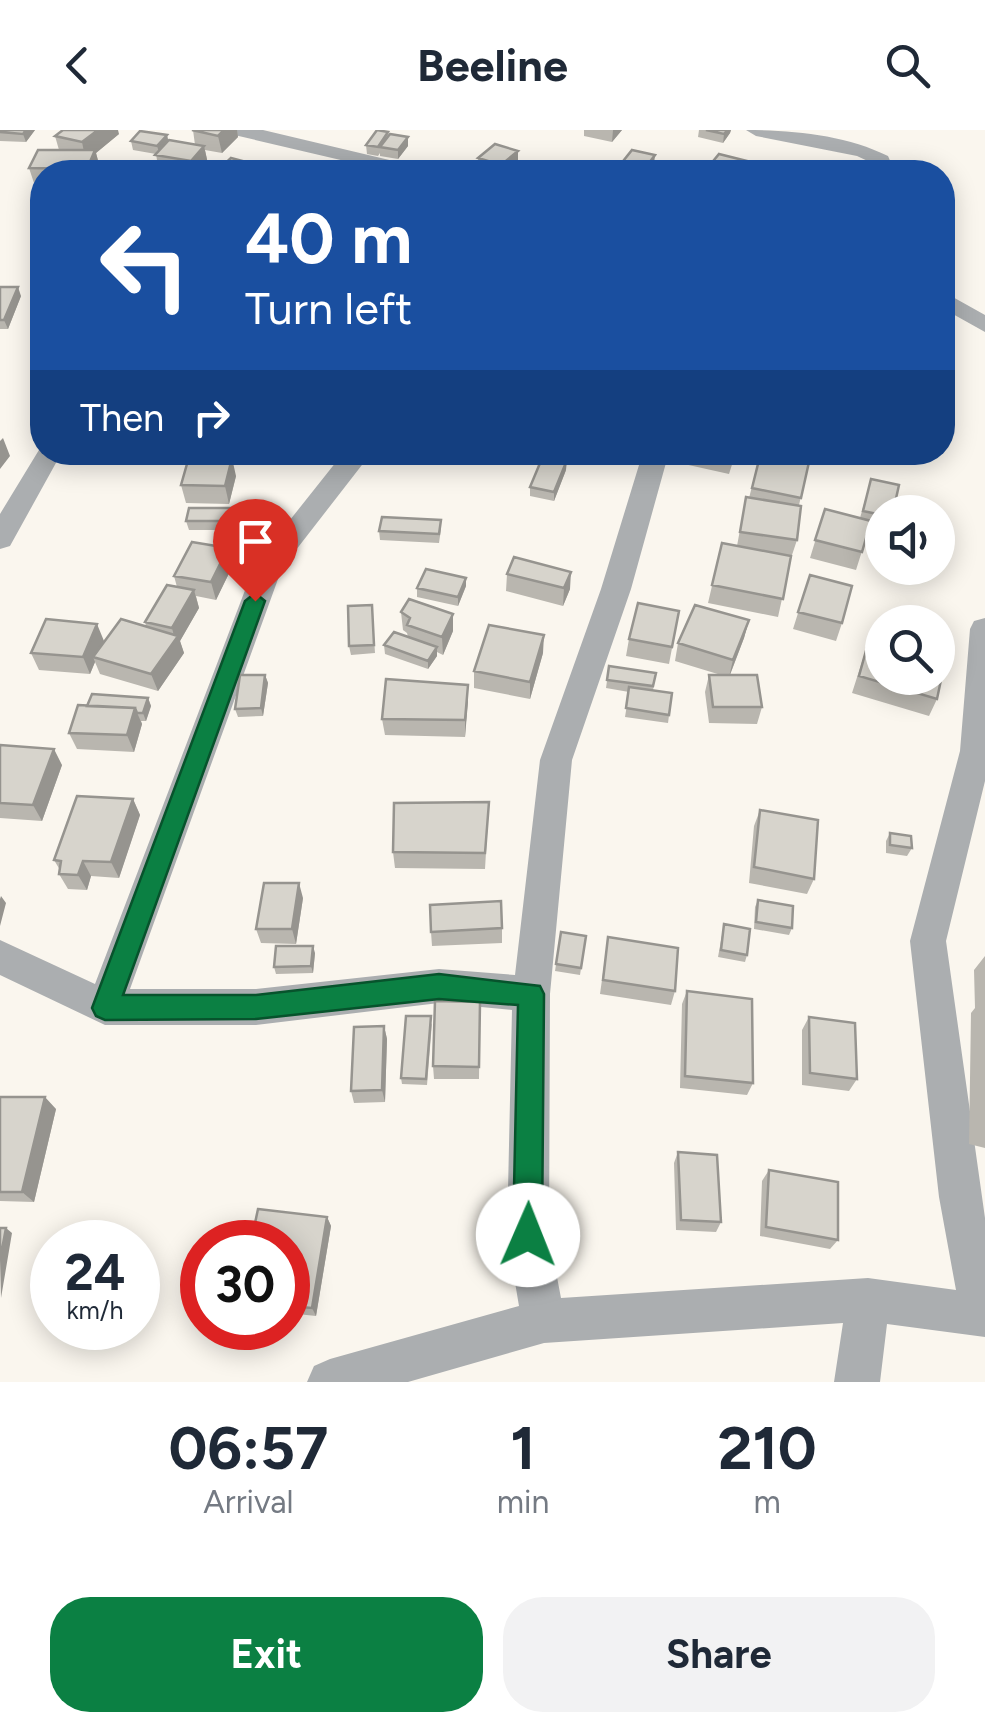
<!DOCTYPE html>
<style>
body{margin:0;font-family:Figtree,sans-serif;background:#f2f2f3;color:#1f2937;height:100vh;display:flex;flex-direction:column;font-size:38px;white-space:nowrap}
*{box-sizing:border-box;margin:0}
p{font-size:32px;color:#747a83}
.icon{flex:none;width:55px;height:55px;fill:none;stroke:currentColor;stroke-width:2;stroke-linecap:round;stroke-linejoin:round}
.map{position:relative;height:1252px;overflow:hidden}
.panel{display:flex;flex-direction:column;background:#fff;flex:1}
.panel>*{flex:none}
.banner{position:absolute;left:30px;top:30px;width:925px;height:305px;border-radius:40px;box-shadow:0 5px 25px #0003;background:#1a4fa0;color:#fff;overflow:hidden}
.tools{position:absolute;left:865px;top:365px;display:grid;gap:20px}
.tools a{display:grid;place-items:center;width:90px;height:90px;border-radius:50%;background:#fff;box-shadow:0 5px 25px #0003;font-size:50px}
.speed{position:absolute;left:30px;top:1090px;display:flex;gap:20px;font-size:50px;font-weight:700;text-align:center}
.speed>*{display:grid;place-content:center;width:130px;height:130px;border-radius:50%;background:#fff;box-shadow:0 5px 25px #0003;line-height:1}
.speed small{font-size:25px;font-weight:400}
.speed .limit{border:15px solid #d22;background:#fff;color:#111}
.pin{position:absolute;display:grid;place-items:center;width:85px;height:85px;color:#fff;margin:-102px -42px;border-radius:50% 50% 50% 0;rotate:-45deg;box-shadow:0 0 10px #0007}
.pin .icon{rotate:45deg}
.me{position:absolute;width:110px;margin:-55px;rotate:1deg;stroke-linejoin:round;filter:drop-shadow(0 0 8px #0008)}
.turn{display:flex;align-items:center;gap:35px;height:210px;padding:0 50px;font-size:45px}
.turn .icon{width:130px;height:130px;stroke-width:2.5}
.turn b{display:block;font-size:70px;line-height:85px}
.then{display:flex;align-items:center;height:95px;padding:0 50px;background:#0003;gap:20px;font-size:38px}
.eta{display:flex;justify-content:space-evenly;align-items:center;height:170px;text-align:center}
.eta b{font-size:60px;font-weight:700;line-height:70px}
.primary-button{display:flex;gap:20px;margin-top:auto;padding:20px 50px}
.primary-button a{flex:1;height:115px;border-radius:40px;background:#0b8043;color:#fff;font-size:40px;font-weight:700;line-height:115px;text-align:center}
.primary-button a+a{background:#f2f2f3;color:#1f2937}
header{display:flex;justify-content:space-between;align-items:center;height:130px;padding:0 50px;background:#fff;font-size:45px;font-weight:700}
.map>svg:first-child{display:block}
</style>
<header><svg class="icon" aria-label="back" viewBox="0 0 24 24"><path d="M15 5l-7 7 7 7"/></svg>Beeline<svg class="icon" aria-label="search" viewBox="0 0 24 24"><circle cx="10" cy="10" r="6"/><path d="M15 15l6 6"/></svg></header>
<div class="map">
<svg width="985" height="1252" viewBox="0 0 985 1252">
<rect width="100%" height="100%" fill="#faf6ee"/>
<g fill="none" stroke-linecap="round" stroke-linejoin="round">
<path fill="#abaeb0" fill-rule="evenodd" d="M227,0h36l160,38 3,4h-34l-162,-38z
M746,0c47,0 100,5 142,26l7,16h-20l-3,-9 -15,-7 -101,-20z
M942,161l43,24v17l-43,-24z
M42,315v7h20l-52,94 -10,3v-35z
M344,322h28l-90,116 -152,421h126l183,-20 76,6 25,-215 61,-171 42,-137h26l-38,137 -59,171 -22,234 -1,241 12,63 307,-20 88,12 -17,-93 -29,-256 50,-190 10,-122 4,-8 11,-3v163l-39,160 39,277v119l-98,-13 -7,58h-46l9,-59 -299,20 -136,39h-101l7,-16 16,-7 189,-53 -12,-71 5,-225 -73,-7 -183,22h-151l-105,-50v-35l95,44 160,-420z"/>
</g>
<path fill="#b9b6af" d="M0,0h35l-9,12 -26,-1z
M193,0h44l1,7 -16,16 -17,-3 3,14 -8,8h-41l-3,-18 -23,-4 -2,-9 36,-6 1,6 27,4z
M584,0h38l-10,12 -28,-6z
M699,0h32l-1,3 -7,10 -25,-6z
M388,2l1,4 19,10 -10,13 -18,-3v-3l-2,3 -11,-2 -1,-9z
M119,4l-23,19 4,15 -2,4h-56v14h-7l-6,-18 30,-18 -4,-14z
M518,21v9l-14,12h-9l-17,-5v-9z
M654,34l-6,8h-32l3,-2 1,-5z
M0,157l21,9 -13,33h-8z
M667,322h69l-7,22 -63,-14z
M761,322l48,10 -10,43 -2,35 -6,18 -13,59 -70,-14 14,-60 15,3 9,-49 3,1z
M566,340l-12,31 -24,-5v-9z
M236,346l-7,28 -43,-1 -5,-18z
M871,349l11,33v23l-14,-3 -12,38 -46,-12 15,-49 35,9z
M231,378l2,9 -2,13h-42l-3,-9z
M441,399l-2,14 -59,-3 -1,-9z
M228,418l5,17 -17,35 -20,-4 3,12 -19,33 4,12 -26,38 -58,-17 -5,-12 -5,12 -51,-4 -8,-17 73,-12 42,-15 -1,-4 32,-35 -3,-11z
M507,444l63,15 -7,17 -57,-15z
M810,445l32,48 -6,18 -43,-12z
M466,448v8l-8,20 -41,-9v-9z
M372,475l3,48 -24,2 -2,-9z
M679,481l-10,53 -43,-8 3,-17z
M401,482l52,19 -10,24 -6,-3v4l-9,13 -43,-15 -1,-9 24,-8 -1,-4 -4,-3z
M749,490l-5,18 -14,37 32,32 -5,17 -48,-1 -4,-31 4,-17h12l-46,-14 3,-18z
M869,510l68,59 -8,17 -77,-23z
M543,523l-13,46 -56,-11v-17z
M609,536l47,7 -3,17 19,3 -4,30 -43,-6 4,-25 -23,-4z
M265,545l3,8 -5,33 -25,1 -3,-8z
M468,555l-3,52 -80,-2 -3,-16z
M148,568l3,8 -5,15h-5l1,3 -8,28 -57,-3 -8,-16 18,-27z
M0,615l62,20 -20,56 -42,-3z
M133,669l7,16 -21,63 -28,-2 -4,14 -19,-1 -9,-15 1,-4 -6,-10z
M489,672l-4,67 -90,-1 -2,-16z
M760,680l54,69 -7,15 -58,-11 5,-57z
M890,703l22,15 -5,8 -21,-3v-12z
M303,768l-7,46 -35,-1 -5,-14z
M758,770l34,28 -3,7 -35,-6 1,-22z
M724,794l23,31 -2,7 -27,-5z
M502,798v15l-70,3 -1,-14z
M561,802l25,4 -6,39 -25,-4z
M608,807l67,54 -4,14 -71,-11z
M315,823l-2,20 -37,1 -2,-7z
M985,826v192l-16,-4 2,-131 4,-5 -1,-38z
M687,861l66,92 -6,12 -67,-7 2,-84z
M480,872l-1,77h-45l-1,-13z
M809,887l48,62 -8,12 -47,-6v-55z
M432,893l-5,62 -25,-1 -1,-6z
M384,896l3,13 -2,63 -31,1 -3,-12z
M0,967l56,12 -22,93 -34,-1z
M678,1022l43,70 -5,10 -40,-2 -2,-67z
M769,1040l69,70 -8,9 -70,-13 2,-55z
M327,1087l4,9 -15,90 -28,-3v-71z"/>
<path fill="#96948f" d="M26,0h9l-9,12 -3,-8z
M98,0h20l1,4 -23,19 4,15 -2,4h-10l-6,-30z
M224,0h13l1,7 -16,16 -4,-17z
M613,0h9l-10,12z
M728,0h3l-1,3 -7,10 1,-9z
M167,5l2,9 -9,11 -3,-9z
M408,7v9l-10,13v-9z
M204,16l4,18 -8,8h-7l-2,-11z
M518,21v9l-14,12h-3v-7z
M655,25l-1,9 -6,8h-5z
M18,157l3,9 -13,33 -4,-9z
M3,308l7,18 -10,13v-28z
M232,328l4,18 -7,28 -4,-18z
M567,330l-1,10 -12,31v-9z
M231,378l2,9 -2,13 -2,-9z
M228,418l5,17 -17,35 -5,-18z
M571,442l-1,17 -7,17 1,-18z
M466,448v8l-8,20v-9z
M194,460l5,18 -19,33 4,12 -26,38 -7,-17 24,-34 -3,-12z
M453,484v17l-10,24 -1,-18z
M749,490l-5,18 -15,39 4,-17z
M97,494l7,17 -11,16 2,5 -5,12 -7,-17z
M544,505l-1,18 -13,46v-17z
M437,517v9l-9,13v-8z
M265,545l3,8 -5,33 -2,-8z
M468,555v17l-3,35v-17z
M148,568l3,8 -5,15 -3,-8z
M135,578l7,16 -8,28 -7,-17z
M54,619l8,16 -20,56 -9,-16z
M133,669l7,16 -21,63 -8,-16z
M83,731l8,15 -4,14 -9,-15z
M299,753l4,15 -7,46 -4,-15z
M1,766l5,7 -6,23v-27z
M313,816l2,7 -2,20 -2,-7z
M384,896l3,13 -2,63 -3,-12z
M45,967l11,12 -22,93 -12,-10z
M327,1087l4,9 -15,90 -4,-8z
M6,1098l6,5 -11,65 -1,-38z"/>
<path fill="#d7d4cc" stroke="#96948f" stroke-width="2.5" d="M0,0h26l-3,4 -23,-2z
M63,0h35l-16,12 -27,-6z
M192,0h32l-6,6z
M377,0l11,2 -10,15 -12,-2z
M706,0h22l-4,4z
M140,1l27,4 -10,11 -26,-5z
M390,4l18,3 -10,13 -18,-3z
M169,10l35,6 -13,15 -36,-6z
M495,14l23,7 -17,14 -23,-7z
M38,20h57l-8,19 -58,-1z
M632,20l23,5 -12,16 -23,-6z
M719,24l28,7 -9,11 -33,-1z
M231,28l31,8 -6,6h-21l4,-5 -6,5h-17z
M0,157h18l-14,33h-4z
M761,322l48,10 -8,36 -49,-10z
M543,326l24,4 -13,32 -24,-5z
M189,327l43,1 -7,28 -44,-1z
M871,349l28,6 -6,27h-11v3l-19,-4z
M746,367l55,9 -4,34 -57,-8z
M189,378h42l-2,13h-43z
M825,379l46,12 -9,31 -47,-12z
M382,387l59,3 -2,14 -60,-3z
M192,412l36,6 -17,34 -37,-6z
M722,413l69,13 -8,43 -71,-14z
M514,427l57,15 -7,16 -57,-14z
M426,439l40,9 -8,19 -41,-9z
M810,445l42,11 -10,37 -44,-11z
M167,455l27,5 -22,38 -27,-6z
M409,469l44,15 -11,23 -35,-12 3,-7 -9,-6z
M638,473l41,8 -7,36 -43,-8z
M372,475l2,40 -25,1 -1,-40z
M695,475l54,15 -16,40 -55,-17z
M46,489l51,5 -14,33 -52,-4z
M121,489l57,17 -27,38 -58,-17z
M489,495l55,10 -14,47 -56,-11z
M394,502l43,15 -9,14 -44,-16z
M869,510l13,4v34h56v-19l7,2 -8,38 -78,-23z
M609,536l47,7 -3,13 -46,-6z
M240,545h25l-4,33 -26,1z
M709,545h48l5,32h-49z
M386,549l82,6 -3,35 -83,-1z
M629,557l43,6 -3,22 -43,-7z
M92,564l56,4 -5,15h-6l-2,-5 -48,-2z
M78,575l57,3 -8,27 -58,-2z
M0,615l54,4 -21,56 -33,-2z
M77,666l56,3 -22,63 -28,-1 -5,14 -19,-1 2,-13 -7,-1z
M489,672l-4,51 -92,-1 1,-49z
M760,680l58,10 -4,59 -60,-12z
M890,703l21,3 1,12 -22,-3z
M264,753h35l-7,46h-36z
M758,770l35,6 -1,22 -36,-6z
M501,771l1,27 -71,4 -1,-27z
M724,794l26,5 -3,26 -26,-5z
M561,802l25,4 -5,32 -25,-4z
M608,807l70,11 -3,43 -72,-11z
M276,816h37l-2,20 -37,1z
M687,861l65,8 1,84 -68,-7z
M435,871l45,1 -1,65 -46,-1z
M406,886h25l-5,63 -25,-1z
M809,887l46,6 2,56 -47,-6z
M384,896l-2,64 -31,1 3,-64z
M0,967h45l-23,95h-22z
M678,1022l39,3 4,67 -40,-2z
M769,1040l69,12v58l-72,-13z
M258,1079l69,8 -15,91 -24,-2v-64h-37z
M0,1098h6l-6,32z"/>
<path fill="#0b8043" stroke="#07532c" stroke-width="2.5" d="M255,463l10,8 -142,394h133l183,-21 101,12 4,8 -2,241 -4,10 -10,4 -11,-4 -4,-10 5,-230 -79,-6 -183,20 -151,1 -9,-4 -4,-8 153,-407z"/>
</svg>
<div class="tools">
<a><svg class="icon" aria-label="sound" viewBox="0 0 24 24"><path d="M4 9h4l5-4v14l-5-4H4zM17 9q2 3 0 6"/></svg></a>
<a><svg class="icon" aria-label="search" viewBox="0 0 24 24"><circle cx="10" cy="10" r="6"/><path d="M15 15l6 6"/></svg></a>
</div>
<div class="speed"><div>24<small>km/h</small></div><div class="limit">30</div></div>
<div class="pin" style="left:255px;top:471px;background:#d93025"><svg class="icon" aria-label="arrive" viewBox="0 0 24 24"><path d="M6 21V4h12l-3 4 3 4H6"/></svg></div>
<svg class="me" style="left:528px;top:1105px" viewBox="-20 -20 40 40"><circle r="19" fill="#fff"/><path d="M0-13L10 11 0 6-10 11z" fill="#0b8043"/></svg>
<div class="banner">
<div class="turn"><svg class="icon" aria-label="left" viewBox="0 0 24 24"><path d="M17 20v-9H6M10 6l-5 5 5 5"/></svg><div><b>40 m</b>Turn left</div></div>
<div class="then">Then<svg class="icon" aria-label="right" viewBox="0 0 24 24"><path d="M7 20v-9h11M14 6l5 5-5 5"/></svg></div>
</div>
</div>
<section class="panel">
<div class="eta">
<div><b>06:57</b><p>Arrival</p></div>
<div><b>1</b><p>min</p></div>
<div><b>210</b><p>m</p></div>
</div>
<div class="primary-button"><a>Exit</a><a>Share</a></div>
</section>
